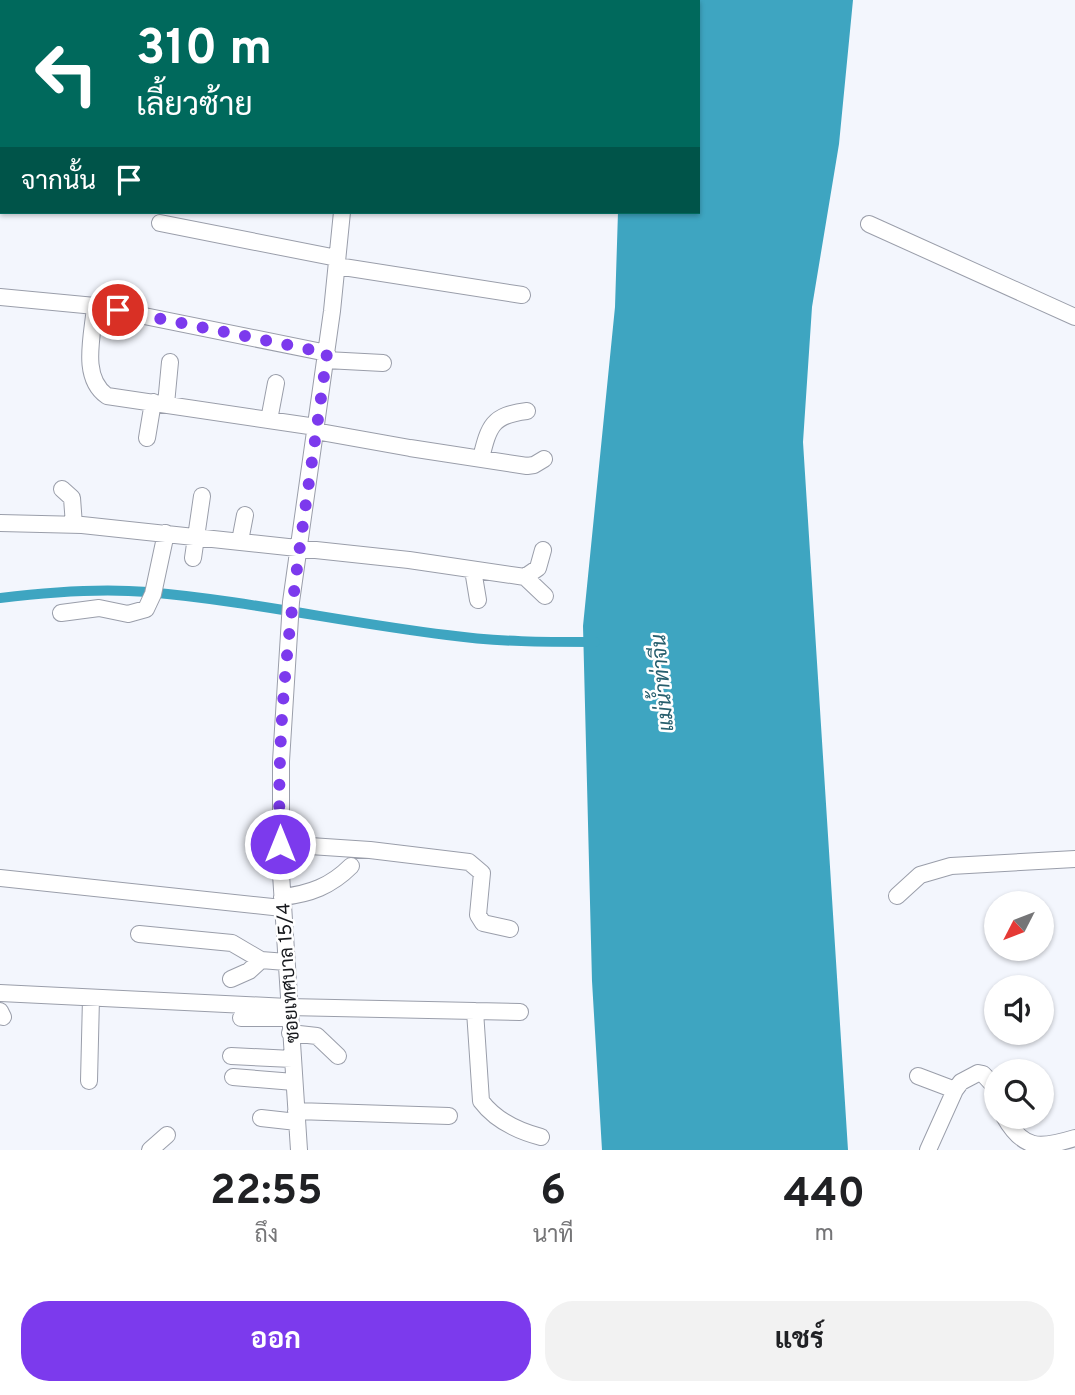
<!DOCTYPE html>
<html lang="th">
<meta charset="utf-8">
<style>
body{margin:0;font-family:Overpass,Sarabun,sans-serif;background:#f2f2f2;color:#202124;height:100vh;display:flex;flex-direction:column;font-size:26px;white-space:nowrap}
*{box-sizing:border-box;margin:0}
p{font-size:23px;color:#757577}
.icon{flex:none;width:38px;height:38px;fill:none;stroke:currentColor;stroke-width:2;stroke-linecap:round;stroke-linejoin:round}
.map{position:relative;height:1150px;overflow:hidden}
.drawer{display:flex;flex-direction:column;background:#fff;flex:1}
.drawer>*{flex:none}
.hud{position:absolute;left:0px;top:0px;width:700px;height:214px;box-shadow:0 2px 5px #0004;background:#00695c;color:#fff;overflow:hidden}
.needle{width:46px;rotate:228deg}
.buttons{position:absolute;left:984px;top:891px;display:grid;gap:14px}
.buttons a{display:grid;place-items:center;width:70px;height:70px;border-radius:50%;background:#fff;box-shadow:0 2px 5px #0004;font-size:35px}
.pin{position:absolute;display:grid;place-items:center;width:60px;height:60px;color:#fff;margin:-30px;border:4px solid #fff;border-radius:50%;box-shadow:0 2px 7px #0007}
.me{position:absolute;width:77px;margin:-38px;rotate:0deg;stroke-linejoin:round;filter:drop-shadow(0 0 5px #0008)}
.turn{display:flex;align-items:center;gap:24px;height:147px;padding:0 21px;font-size:32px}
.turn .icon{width:91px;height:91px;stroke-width:2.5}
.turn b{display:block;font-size:49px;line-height:60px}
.then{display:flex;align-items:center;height:66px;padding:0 21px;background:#0003;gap:14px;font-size:26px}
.eta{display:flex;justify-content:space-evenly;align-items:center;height:119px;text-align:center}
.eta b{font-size:42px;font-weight:700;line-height:49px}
.button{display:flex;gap:14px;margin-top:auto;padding:14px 21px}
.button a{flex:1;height:80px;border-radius:28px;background:#7c3aed;color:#fff;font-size:28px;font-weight:700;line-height:80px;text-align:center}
.button a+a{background:#f2f2f2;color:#202124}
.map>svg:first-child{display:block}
</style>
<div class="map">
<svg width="1075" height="1150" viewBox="0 0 1075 1150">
<rect width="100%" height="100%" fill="#f3f6fd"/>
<path fill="#3ea5c1" d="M634,0h219l-14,144 -27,163 -9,135 45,708h-246l-10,-169 -9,-355 32,-319 3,-95h80v-210z"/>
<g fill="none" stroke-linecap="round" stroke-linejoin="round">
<path stroke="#3ea5c1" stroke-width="10" d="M0,598c48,-6 100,-10 148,-6 101,9 199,31 299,43 50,7 99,7 148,7"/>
<defs>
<path id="minor" d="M15,2v-2
M147,2l9,-2
M182,2v-2
M304,2v-2
M349,2v-2
M371,2v-2
M0,68h2
M160,223l177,35
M869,224l206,93
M337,266l185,29
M0,297l95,9 232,47
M95,306c-2,29 -15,71 12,90l209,31
M326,360l57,3
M166,404l4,-42
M269,420l7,-37
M315,431l95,17 117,18 7,-1 10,-6
M147,438l6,-36
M481,458c8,-32 11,-43 46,-47
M62,489l10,9 2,27
M0,523l82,2 327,35 116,17 20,19
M240,541l5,-26
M193,558l9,-62
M473,570l5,30
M525,577l13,-9 5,-18
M61,613l38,-5 29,6 18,-5 7,-15 13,-61
M280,844l90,6 99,12 13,11 -4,42 5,8 27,6
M0,878l282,30
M897,896l23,-21 31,-9 124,-7
M282,897c28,-3 49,-11 69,-31
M139,934l93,9 29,17 25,2
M231,979l18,-8 12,-11
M0,993l288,14 232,5
M0,1011l3,6
M475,1011l6,90c15,20 37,30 60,36
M241,1018h48
M290,1033l27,3 21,20
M231,1056l61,3
M918,1076l37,14
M233,1077l61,5
M89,1081l2,-83
M296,1111l153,5
M1004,1116c19,34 35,33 71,22
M261,1118l36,4
M150,1150l17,-15
M299,1150l-18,-276v-113l10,-159 41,-291 10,-99
M928,1150l27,-60 6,-8 17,-9 5,1 13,14"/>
</defs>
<use href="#minor" stroke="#9a9eaa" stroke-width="18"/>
<use href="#minor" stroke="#fff" stroke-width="16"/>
</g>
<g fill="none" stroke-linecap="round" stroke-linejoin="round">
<path stroke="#7c3aed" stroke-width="12" stroke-dasharray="0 21.6" d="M118,310l209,43c-21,163 -53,325 -47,491"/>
</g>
<g text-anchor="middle" stroke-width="5" stroke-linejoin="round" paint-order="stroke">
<g font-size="19" fill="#17191d" stroke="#fff">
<text transform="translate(287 973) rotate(-94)" y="7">ซอยเทศบาล 15/4</text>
</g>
<g font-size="21" font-style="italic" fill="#265e6d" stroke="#fff">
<text transform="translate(662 683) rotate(-95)" y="7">แม่น้ำท่าจีน</text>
</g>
</g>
</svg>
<div class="buttons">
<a><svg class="needle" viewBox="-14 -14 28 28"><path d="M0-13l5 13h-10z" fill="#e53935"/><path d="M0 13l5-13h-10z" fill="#757577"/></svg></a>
<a><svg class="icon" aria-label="sound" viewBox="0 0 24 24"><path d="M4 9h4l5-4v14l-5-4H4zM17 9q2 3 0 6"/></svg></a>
<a><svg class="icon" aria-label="search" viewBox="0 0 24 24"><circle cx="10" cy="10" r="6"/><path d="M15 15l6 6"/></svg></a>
</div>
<div class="pin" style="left:118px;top:310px;background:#d93025"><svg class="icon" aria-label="arrive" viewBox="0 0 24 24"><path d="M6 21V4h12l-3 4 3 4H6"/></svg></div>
<svg class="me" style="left:280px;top:844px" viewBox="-20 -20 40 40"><circle r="17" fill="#7c3aed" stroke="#fff" stroke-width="3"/><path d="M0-11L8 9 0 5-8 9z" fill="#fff"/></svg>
<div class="hud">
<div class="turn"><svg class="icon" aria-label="left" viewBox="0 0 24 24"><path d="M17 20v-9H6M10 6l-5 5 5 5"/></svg><div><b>310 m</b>เลี้ยวซ้าย</div></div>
<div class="then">จากนั้น<svg class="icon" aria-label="arrive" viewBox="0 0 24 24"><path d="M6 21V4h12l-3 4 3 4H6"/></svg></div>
</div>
</div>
<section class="drawer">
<div class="eta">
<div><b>22:55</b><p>ถึง</p></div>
<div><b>6</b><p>นาที</p></div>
<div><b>440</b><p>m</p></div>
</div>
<div class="button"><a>ออก</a><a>แชร์</a></div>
</section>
